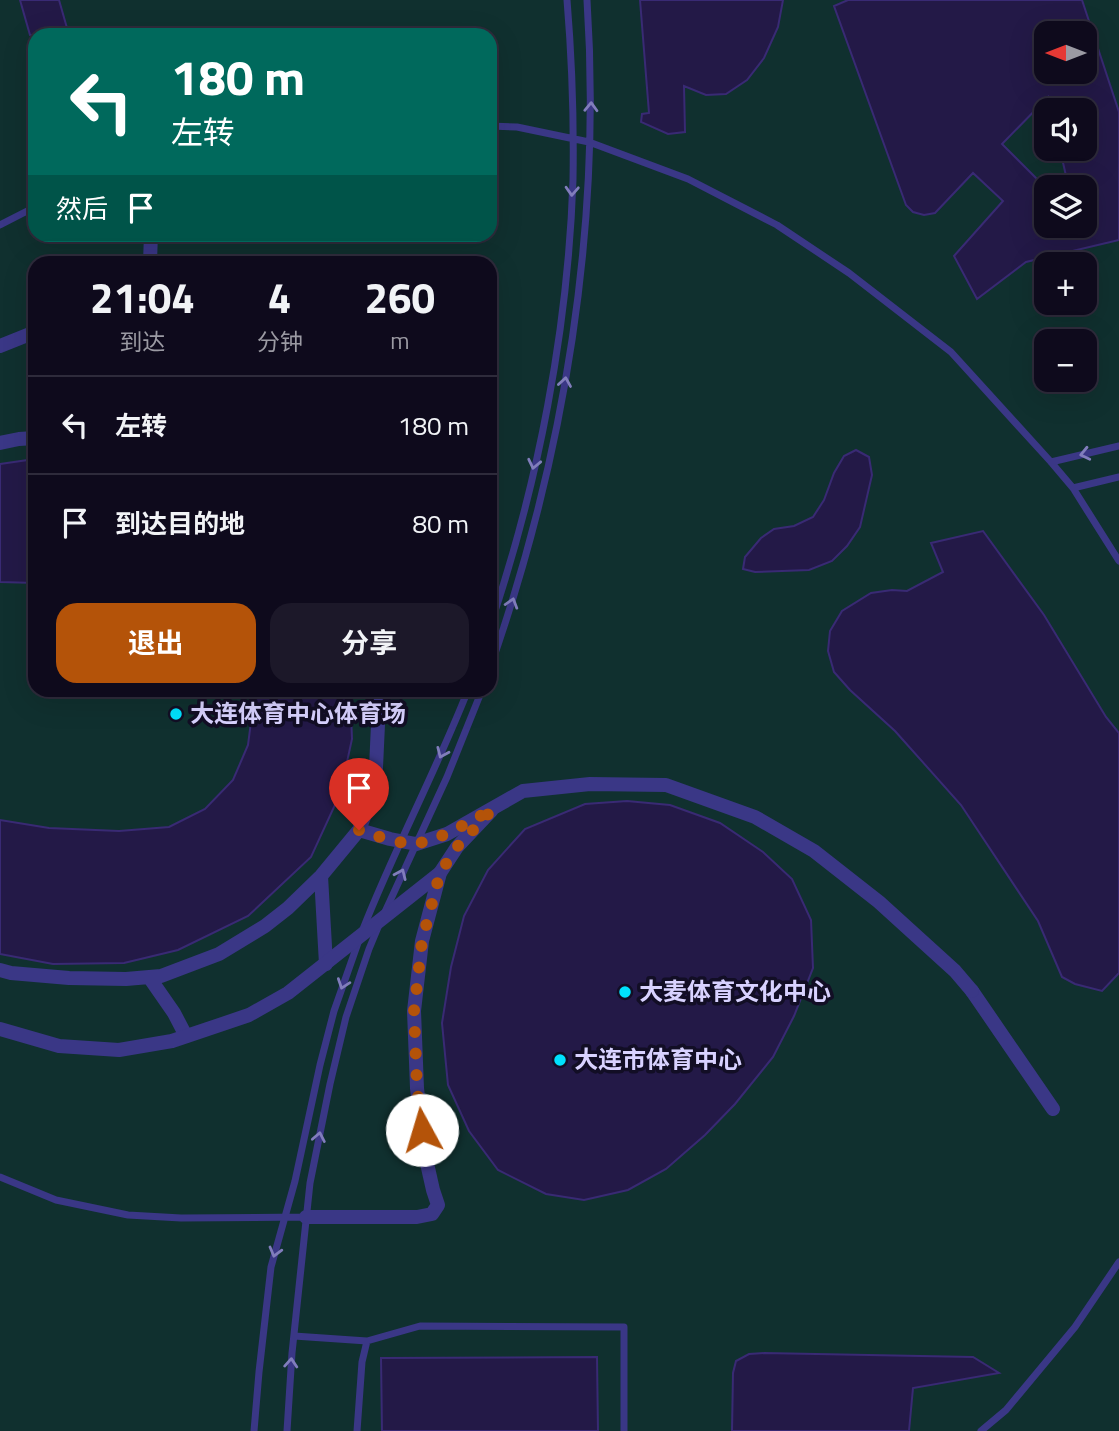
<!DOCTYPE html>
<html lang="zh">
<meta charset="utf-8">
<style>
body{margin:0;font-family:"Titillium Web","Noto Sans SC",sans-serif;background:#1c1829;color:#f1f3f6;height:100vh;display:flex;flex-direction:column;font-size:26px;white-space:nowrap}
*{box-sizing:border-box;margin:0}
p{font-size:23px;color:#9b9aa3}
.icon{flex:none;width:38px;height:38px;fill:none;stroke:currentColor;stroke-width:2;stroke-linecap:round;stroke-linejoin:round}
.map{position:relative;flex:1;overflow:hidden}
.panel{position:absolute;left:28px;top:256px;width:469px;height:441px;display:flex;flex-direction:column;background:#0e0a1c;border-radius:21px;box-shadow:0 7px 28px #0002,0 0 0 2px #2e2b3b}
.panel>*{flex:none}
.guide{position:absolute;left:28px;top:28px;width:469px;height:214px;border-radius:21px;box-shadow:0 7px 28px #0002,0 0 0 2px #2e2b3b;background:#00695c;color:#fff;overflow:hidden}
.needle{width:46px;rotate:270deg}
.fabs{position:absolute;left:1034px;top:21px;display:grid;gap:14px}
.fabs a{display:grid;place-items:center;width:63px;height:63px;border-radius:14px;background:#0e0a1c;box-shadow:0 7px 28px #0002,0 0 0 2px #2e2b3b;font-size:35px}
.pin{position:absolute;display:grid;place-items:center;width:60px;height:60px;color:#fff;margin:-72px -30px;border-radius:50% 50% 50% 0;rotate:-45deg;box-shadow:0 0 7px #0007}
.pin .icon{rotate:45deg}
.me{position:absolute;width:77px;margin:-38px;rotate:354deg;stroke-linejoin:round;filter:drop-shadow(0 0 5px #0008)}
.turn{display:flex;align-items:center;gap:24px;height:147px;padding:0 28px;font-size:32px}
.turn .icon{width:91px;height:91px;stroke-width:2.5}
.turn b{display:block;font-size:49px;line-height:60px}
.then{display:flex;align-items:center;height:66px;padding:0 28px;background:#0003;gap:14px;font-size:26px}
.eta{display:flex;justify-content:space-evenly;align-items:center;height:119px;text-align:center}
.eta b{font-size:42px;font-weight:700;line-height:49px}
.button{display:flex;gap:14px;margin-top:auto;padding:14px 28px}
.button a{flex:1;height:80px;border-radius:21px;background:#b45309;color:#fff;font-size:28px;font-weight:700;line-height:80px;text-align:center}
.button a+a{background:#1c1829;color:#f1f3f6}
ul{padding:0;list-style:none}
li{display:flex;align-items:center;gap:21px;height:98px;padding:0 28px;border-top:2px solid #2e2b3b}
li div{flex:1}
li b{display:block;font-size:26px}
li em{font-style:normal}
.map>svg:first-child{display:block}
</style>
<div class="map">
<svg width="1119" height="1431" viewBox="0 0 1119 1431">
<rect width="100%" height="100%" fill="#120e25"/>
<path fill="#10302f" fill-rule="evenodd" d="M0,0h1119v1431h-1119zM1046,33h39v39h-39zM35,35h455v199h-455zM1046,110h39v39h-39zM1046,187h39v39h-39zM35,262h455v428h-455zM1046,264h39v39h-39zM1046,341h39v39h-39z"/>
<path fill="#231947" stroke="#392a74" stroke-width="2" fill-rule="evenodd" d="M20,0h39l10,35h-39z
M640,0h143l-5,27 -14,31 -17,22 -21,14 -20,1 -22,-9 1,46 -17,2 -27,-12 1,-8 7,-1z
M848,0h234l37,112v128l-93,22 -49,37 -23,-43 49,-55 -30,-28 -38,40 -11,2 -11,-3 -7,-7 -72,-199zM1046,33h39v39h-39zM1048,97l3,13h34v39h-25l6,27 -23,9 -41,-41zM1046,187h39v39h-39z
M856,450l13,7 3,18 -12,52 -13,19 -15,15 -23,9 -54,2 -12,-3 2,-12 16,-19 13,-9 20,-3 19,-9 11,-17 10,-27 10,-17z
M35,459v124l-35,-1v-118z
M983,531l61,84 62,102 13,16v240l-17,18 -27,-7 -13,-7 -24,-56 -77,-116 -66,-74 -45,-41 -16,-18 -6,-21 2,-20 12,-20 29,-18 21,-3 15,1 36,-19 -12,-29z
M251,690h99l2,49 -12,55 -29,63 -63,59 -70,34 -54,13 -71,1 -53,-10v-134l49,8 70,3 50,-4 36,-18 28,-29 15,-35 4,-31z
M627,801l43,4 50,18 43,29 29,27 19,41 2,48 -19,48 -21,41 -38,47 -30,31 -39,34 -38,21 -44,10 -38,-6 -48,-24 -29,-39 -21,-46 -6,-62 9,-56 13,-51 24,-46 37,-41 60,-25z
M764,1353l209,4 26,16 -86,15 -4,43h-177l1,-58 3,-12 13,-7z
M597,1357l1,74h-216l-1,-73z"/>
<g fill="none" stroke-linecap="round" stroke-linejoin="round">
<path stroke="#3a3786" stroke-width="7" d="M490,126l27,1 72,15 99,37 89,46 72,48 102,79 100,110 22,26 46,73
M0,225l35,-18
M1051,462l68,-16
M1073,488l46,-11
M490,626c48,-141 78,-297 83,-446 1,-60 -1,-120 -6,-180
M490,668c75,-213 112,-443 97,-668
M384,914l63,-137 35,-87
M363,929c32,-81 73,-158 105,-239
M0,1177l56,23 72,15 53,3 125,-1
M294,1336l73,5 53,-15 204,1v104
M254,1431l5,-59 12,-105 24,-86 25,-116 14,-54 25,-71
M287,1431l5,-78 18,-170 20,-99 16,-67 23,-68 10,-24
M357,1431l5,-69 5,-21
M981,1431l25,-21 69,-83 44,-65"/>
<path stroke="#3a3786" stroke-width="14" d="M150,262l1,-28
M0,346l35,-14
M0,443l19,-4 16,-1
M321,876l5,88
M0,970l11,3 58,5 57,1 35,-3 58,-22 46,-28 23,-18 33,-32 38,-46 16,-41 4,-86 -2,-13
M149,977l25,36 12,23
M972,991l81,118
M306,1217h111l15,-3 6,-9 -5,-15 -9,-40 -7,-62 -3,-77 8,-70 18,-68 17,-26 34,-36"/>
<path stroke="#3a3786" stroke-width="14" d="M359,830l31,9 26,5 31,-10 76,-43 67,-7 76,1 89,32 59,34 65,51 76,69 17,20
M0,1029l59,17 60,4 53,-9 77,-26 39,-22 152,-120"/>
</g>
<defs><path id="oneway-chevron" d="M-2-3.5L2.5 0L-2 3.5" fill="none" stroke-width="1.6" stroke-linecap="round" stroke-linejoin="round" transform="scale(1.75)"/></defs>
<g stroke="#817dbc">
<use href="#oneway-chevron" transform="translate(591 107) rotate(-88)"/>
<use href="#oneway-chevron" transform="translate(572 191) rotate(93)"/>
<use href="#oneway-chevron" transform="translate(565 382) rotate(-81)"/>
<use href="#oneway-chevron" transform="translate(1085 454) rotate(167)"/>
<use href="#oneway-chevron" transform="translate(534 464) rotate(102)"/>
<use href="#oneway-chevron" transform="translate(512 603) rotate(-73)"/>
<use href="#oneway-chevron" transform="translate(442 753) rotate(114)"/>
<use href="#oneway-chevron" transform="translate(401 874) rotate(-66)"/>
<use href="#oneway-chevron" transform="translate(343 984) rotate(109)"/>
<use href="#oneway-chevron" transform="translate(319 1137) rotate(-79)"/>
<use href="#oneway-chevron" transform="translate(275 1252) rotate(105)"/>
<use href="#oneway-chevron" transform="translate(291 1363) rotate(-86)"/>
</g>
<g fill="none" stroke-linecap="round" stroke-linejoin="round">
<path stroke="#b45309" stroke-width="12" stroke-dasharray="0 21.6" d="M359,830c15,5 44,16 59,13 23,-3 54,-23 75,-34l-36,38 -17,26 -18,68 -8,70 3,77 5,42"/>
</g>
<g fill="#00e1fd" stroke="#120e25" stroke-width="2.5">
<circle cx="176" cy="714" r="7"/>
<circle cx="625" cy="992" r="7"/>
<circle cx="560" cy="1060" r="7"/>
</g>
<g text-anchor="middle" stroke-width="7" stroke-linejoin="round" paint-order="stroke">
<g font-size="24" font-weight="bold" fill="#d8d2ff" stroke="#120e25" text-anchor="start">
<text x="190" y="722">大连体育中心体育场</text>
<text x="639" y="1000">大麦体育文化中心</text>
<text x="574" y="1068">大连市体育中心</text>
</g>
</g>
</svg>
<div class="fabs">
<a><svg class="needle" viewBox="-14 -14 28 28"><path d="M0-13l5 13h-10z" fill="#e53935"/><path d="M0 13l5-13h-10z" fill="#9b9aa3"/></svg></a>
<a><svg class="icon" aria-label="sound" viewBox="0 0 24 24"><path d="M4 9h4l5-4v14l-5-4H4zM17 9q2 3 0 6"/></svg></a>
<a><svg class="icon" aria-label="layers" viewBox="0 0 24 24"><path d="M12 4l9 5-9 5-9-5zM3 14l9 5 9-5"/></svg></a>
<a>+</a>
<a>−</a>
</div>
<div class="pin" style="left:359px;top:830px;background:#d93025"><svg class="icon" aria-label="arrive" viewBox="0 0 24 24"><path d="M6 21V4h12l-3 4 3 4H6"/></svg></div>
<svg class="me" style="left:422px;top:1130px" viewBox="-20 -20 40 40"><circle r="19" fill="#fff"/><path d="M0-13L10 11 0 6-10 11z" fill="#b45309"/></svg>
<div class="guide">
<div class="turn"><svg class="icon" aria-label="left" viewBox="0 0 24 24"><path d="M17 20v-9H6M10 6l-5 5 5 5"/></svg><div><b>180 m</b>左转</div></div>
<div class="then">然后<svg class="icon" aria-label="arrive" viewBox="0 0 24 24"><path d="M6 21V4h12l-3 4 3 4H6"/></svg></div>
</div>
<section class="panel">
<div class="eta">
<div><b>21:04</b><p>到达</p></div>
<div><b>4</b><p>分钟</p></div>
<div><b>260</b><p>m</p></div>
</div>
<ul>
<li><svg class="icon" aria-label="left" viewBox="0 0 24 24"><path d="M17 20v-9H6M10 6l-5 5 5 5"/></svg><div><b>左转</b></div><em>180 m</em></li>
<li><svg class="icon" aria-label="arrive" viewBox="0 0 24 24"><path d="M6 21V4h12l-3 4 3 4H6"/></svg><div><b>到达目的地</b></div><em>80 m</em></li>
</ul>
<div class="button"><a>退出</a><a>分享</a></div>
</section>
</div>
